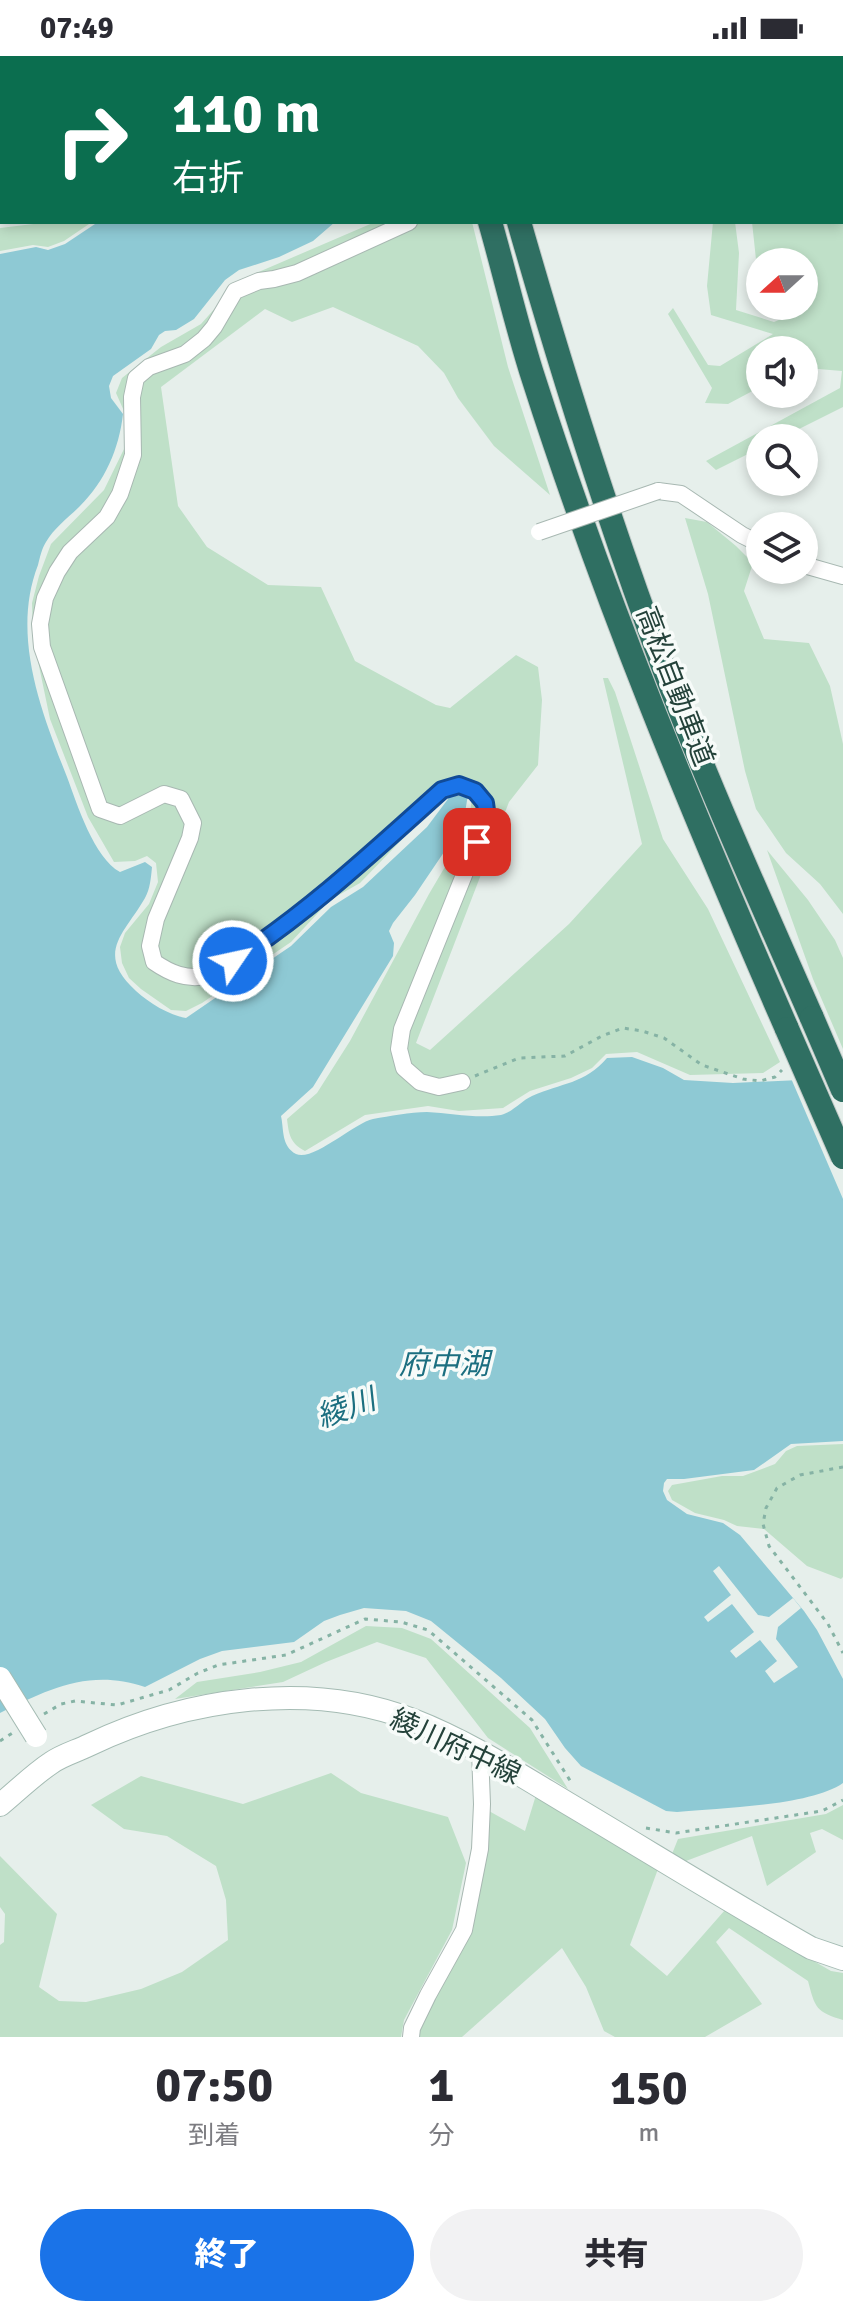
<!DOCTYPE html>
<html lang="ja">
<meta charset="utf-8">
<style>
body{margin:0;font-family:Signika,"Noto Sans JP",sans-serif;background:#f2f2f3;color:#2b2b33;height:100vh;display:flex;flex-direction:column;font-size:30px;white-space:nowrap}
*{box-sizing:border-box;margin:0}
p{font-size:26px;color:#7c7c81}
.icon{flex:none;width:44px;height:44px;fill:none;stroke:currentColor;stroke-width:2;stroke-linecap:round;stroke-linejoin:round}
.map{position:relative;height:1981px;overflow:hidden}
.drawer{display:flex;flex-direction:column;background:#fff;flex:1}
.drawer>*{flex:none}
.guide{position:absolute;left:0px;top:0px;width:844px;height:168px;box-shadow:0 4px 12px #0003;background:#0b6e4f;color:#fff;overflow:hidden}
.needle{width:52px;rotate:249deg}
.tools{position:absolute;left:746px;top:192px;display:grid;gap:16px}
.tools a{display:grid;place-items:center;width:72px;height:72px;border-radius:50%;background:#fff;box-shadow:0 4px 12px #0003;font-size:40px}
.pin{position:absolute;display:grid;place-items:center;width:68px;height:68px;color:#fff;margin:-34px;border-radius:16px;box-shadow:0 4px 12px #0006}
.me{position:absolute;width:88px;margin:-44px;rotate:56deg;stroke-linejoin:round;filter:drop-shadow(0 0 6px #0008)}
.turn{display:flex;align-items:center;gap:28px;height:168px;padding:0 40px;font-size:36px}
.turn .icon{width:104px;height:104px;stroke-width:2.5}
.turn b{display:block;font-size:56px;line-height:68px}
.eta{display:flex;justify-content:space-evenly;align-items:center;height:136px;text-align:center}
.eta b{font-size:48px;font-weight:800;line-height:56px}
.button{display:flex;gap:16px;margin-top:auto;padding:16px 40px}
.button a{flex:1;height:92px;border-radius:48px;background:#1a73e8;color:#fff;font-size:32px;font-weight:800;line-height:92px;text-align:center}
.button a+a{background:#f2f2f3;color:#2b2b33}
.status{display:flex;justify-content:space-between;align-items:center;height:56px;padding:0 40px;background:#fff;direction:ltr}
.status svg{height:22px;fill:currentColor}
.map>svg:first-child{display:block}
</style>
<div class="status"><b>07:49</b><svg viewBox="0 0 49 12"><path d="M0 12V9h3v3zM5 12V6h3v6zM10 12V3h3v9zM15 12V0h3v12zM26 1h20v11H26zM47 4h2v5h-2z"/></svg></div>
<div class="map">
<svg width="843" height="1981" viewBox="0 0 843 1981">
<rect width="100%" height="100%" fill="#e6efeb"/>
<path fill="#bfe0c8" d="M766,0h77v351l-62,31h-21v10l-44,22 -10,-9 134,-73 2,-17 -24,-2 -14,3v-22h-44v37l-32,17 -23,-1 7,-15 -44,-74 5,-6 35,57 12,1 53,-32 -62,-19 -4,-29 6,-64h22l4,31 -3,57 38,12 16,-7 -16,-9h30v-44h-44v35l-8,-75h90v-164h-78z
M50,166h42l-28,19 -16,6 -15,-2 -33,6v-23z
M375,166h97l36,145 42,128 -56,-49 -36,-48 -14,-25 -26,-27 -85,-39 -41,15 -27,-13 -104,78 17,119 29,41 61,38 53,2 34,74 81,44 14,3 66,-53 22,12 4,33 -4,65 -29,37 -93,241 14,7 139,-126 73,-80 -39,-166h5l7,14 48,147 45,70 72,153 -17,11 -73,2 -53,-23 -31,2 -14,14 -21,10 -41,13 -27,17 -44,3 -31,-5 -63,9 -60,36c-15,-8 -16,-16 -18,-32l30,-26 33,-52 79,-147 40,-68 4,-42 -10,-5 -18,16 -85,88 -30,17 -39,42 -89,61 -16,8 -15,-1 -30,-21 -12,-11 -7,-15 -2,-16 5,-14 24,-29 9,-22 -2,-19 -9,-7 -12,5 -21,1 -26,-45 -38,-98 -17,-82 -1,-34 7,-27 12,-32 53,-54 20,-41v-38l-8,-18 6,-15 39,-31 40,-23 39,-44z
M685,462l22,4 29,24 17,17 -9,28 20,48 45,4 21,43 13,58v170l-23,-30 -34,-31 -30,-44 -11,-38 -37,-177z
M767,794l41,50 27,40 8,18v91l-30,-70z
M843,1388v133l-2,2 -34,-13 -43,-37 -27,-3 -13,-6 -29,-7 -23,-13 -4,-9 4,-6 50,-9h21l32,-12 11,-13 11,-5z
M366,1570l36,2 29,11 99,89 38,61 -80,-51 -62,-80 -49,-16 -51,20 -43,20 -108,17 22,-17 63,-10 41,-10z
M331,1717l30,20 87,24 18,46 -14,67 -48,90 -3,17h-401v-92l4,-3 1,-28 -5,-7v-51l57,58 -18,73 20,14 27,1 55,-13 41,-17 46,-32 -2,-40 -10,-34 -49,-30 -43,-7 -33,-24 50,-29 102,28z
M536,1739l122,74 -28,76 37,31 58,-66 106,61 12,2v47c-27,-8 -28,-12 -35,-39l-79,-53 -13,14 46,62 -57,33h-90l-11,-6 -18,-44 -24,-39 -100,89h-45l2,-11 54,-96 16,-119 36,20z
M843,1749v35l-21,-11 -12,4 6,19 -49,34 -15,-50 -66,25 -14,-7 6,-15 148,-25z"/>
<path fill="#8ec9d4" d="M98,166h237l-22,19 -34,16 -40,13 -14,10 -31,39 -18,11 -11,1 -6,4 -8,14 -38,27 -4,10 2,12 12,16c-4,35 -18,67 -43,92 -11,11 -26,22 -34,36 -4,6 -6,15 -8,23 -27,70 3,146 29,212 10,27 27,81 53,95l25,-10 7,5c-1,11 -2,22 -7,31 -20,35 -51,55 -9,93 13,12 33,24 50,27l105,-72 40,-39 32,-20 64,-60 27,-36 15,-2 -6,35 -48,71 -22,28 -4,8 5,12 -1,13 -80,131 -32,29c3,13 0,30 15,38 17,8 58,-31 77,-35 17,-3 37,-7 54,-7 24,1 50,7 74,3 12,-3 20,-14 31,-19 29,-13 53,-12 75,-38l25,-1 31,11 21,12 49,3 110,-5v363l-52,3 -37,26 -70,9h-17l-3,4 -1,8 4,9 20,14 36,9 17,12 64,76 13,19 26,49v104c-33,23 -123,25 -166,29l-11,-1 -85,-45 -16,-18 -20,-29 -44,-41 -70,-57 -25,-10 -42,-3 -24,7 -16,6 -30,21 -72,9 -22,8 -55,28c-55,-19 -97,2 -145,26v-1459l36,-7 12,3 17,-6z"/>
<path fill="#e6efeb" d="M843,1018v125l-53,-123z
M719,1510l39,49 11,2 24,-19 8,10 -23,19 -2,12 22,28 -24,16 -9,-12 12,-10 -17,-21 -24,18 -6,-7 24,-19 -22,-28 -24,18 -4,-5 27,-22 -18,-24z"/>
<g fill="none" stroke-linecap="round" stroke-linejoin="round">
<defs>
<path id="street" d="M188,0l1,2
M756,2l2,-2
M409,166l-112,51 -23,6 -15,2 -24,10 -21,36 -10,12 -19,15 -36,13 -13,11 -4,19 1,58 -13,39 -13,23 -37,35 -13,20 -12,26 -5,26 2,23 58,162 20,7 44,-22 17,5 12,24 -3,15 -34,81 -6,27 4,16c16,11 32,18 52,14 12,-2 26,-14 37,-21 72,-47 135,-108 199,-165 27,-8 42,-1 45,28l-85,211 -3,20 5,19 16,14 19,5 23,-5
M658,435l23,3 61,41 18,9
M804,509l39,11
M411,1981l1,-9 16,-33 36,-65 16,-81 2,-45 -2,-52"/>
<path id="secondary" d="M0,1749c17,-14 33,-30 51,-42 11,-8 26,-12 38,-18 98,-47 221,-65 324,-25 54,21 104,53 154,83 81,48 161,98 244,145l32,11"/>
<path id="primary" d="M305,2l5,-2
M0,40h2"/>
<path id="highway" d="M451,0v2
M479,0l1,2
M490,166c15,52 27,106 44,158 71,222 160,436 253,649
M519,166c43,150 89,298 144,444 45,119 98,236 149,352"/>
</defs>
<use href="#street" stroke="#a8b8b2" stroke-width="18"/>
<use href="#secondary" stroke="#a4bbb3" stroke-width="24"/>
<use href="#primary" stroke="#c2cac8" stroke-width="26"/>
<use href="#highway" stroke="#c2cac8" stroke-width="26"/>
<path stroke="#86b3a5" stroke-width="3" stroke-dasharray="4 6" stroke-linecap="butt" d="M475,1020l44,-18 46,-2 37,-20 21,-8 19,3 22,7 38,27 41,14 17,2 15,-4 7,-7
M843,1411l-43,8 -23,13 -11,20 -3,16 6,22 59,78 15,29
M44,1658l17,-10 14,-3 42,4 52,-15 29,-17 20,-8 68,-10 79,-36 36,3 27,8 104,90 39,62
M0,1685l14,-9
M646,1772l30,5 146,-22 21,-11"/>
<use href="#street" stroke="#fff" stroke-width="16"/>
<use href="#secondary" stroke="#fff" stroke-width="22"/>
<use href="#primary" stroke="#6aa596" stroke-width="24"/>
<use href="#highway" stroke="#2f6f62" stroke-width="24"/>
<defs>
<path id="street-bridge" d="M539,476l119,-41"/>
<path id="secondary-bridge" d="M0,1622l36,58"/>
<path id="highway-bridge" d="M812,962l31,72
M787,973l56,128"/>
</defs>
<use href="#street-bridge" stroke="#a8b8b2" stroke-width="18" stroke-linecap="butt"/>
<use href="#secondary-bridge" stroke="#a4bbb3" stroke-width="24" stroke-linecap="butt"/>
<use href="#highway-bridge" stroke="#c2cac8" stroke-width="26" stroke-linecap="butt"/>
<use href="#street-bridge" stroke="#fff" stroke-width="16"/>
<use href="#secondary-bridge" stroke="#fff" stroke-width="22"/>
<use href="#highway-bridge" stroke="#2f6f62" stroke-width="24"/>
</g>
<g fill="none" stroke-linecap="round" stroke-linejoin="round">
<defs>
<path id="route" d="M233,905c76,-49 142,-111 209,-171l17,-5 16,6 10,12 2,15 -10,24"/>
</defs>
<use href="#route" stroke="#114b97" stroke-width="20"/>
<use href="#route" stroke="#1a73e8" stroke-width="14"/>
</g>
<g text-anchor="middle" stroke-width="7" stroke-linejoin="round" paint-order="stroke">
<g font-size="28" fill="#24423a" stroke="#f7fbf9">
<text transform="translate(676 630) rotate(69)" y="10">高松自動車道</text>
<text transform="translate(456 1690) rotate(25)" y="10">綾川府中線</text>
</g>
<g font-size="30" font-style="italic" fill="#1c6f80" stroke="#f7fbf9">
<text x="444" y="1318">府中湖</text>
<text transform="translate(346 1352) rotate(-20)" y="10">綾川</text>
</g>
</g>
</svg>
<div class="tools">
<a><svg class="needle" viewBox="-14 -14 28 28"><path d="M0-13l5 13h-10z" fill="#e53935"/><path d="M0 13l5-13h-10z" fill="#7c7c81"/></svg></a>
<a><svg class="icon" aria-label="sound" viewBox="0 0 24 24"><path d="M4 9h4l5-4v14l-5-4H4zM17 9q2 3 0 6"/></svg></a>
<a><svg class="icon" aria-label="search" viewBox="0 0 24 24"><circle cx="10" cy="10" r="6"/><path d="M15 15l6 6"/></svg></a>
<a><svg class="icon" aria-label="layers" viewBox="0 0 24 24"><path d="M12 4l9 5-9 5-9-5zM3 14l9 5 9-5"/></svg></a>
</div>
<div class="pin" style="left:477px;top:786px;background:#d93025"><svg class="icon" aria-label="arrive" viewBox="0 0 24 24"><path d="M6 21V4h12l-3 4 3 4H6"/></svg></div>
<svg class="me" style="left:233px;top:905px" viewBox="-20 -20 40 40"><circle r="17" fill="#1a73e8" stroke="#fff" stroke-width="3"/><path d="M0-11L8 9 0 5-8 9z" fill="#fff"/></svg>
<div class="guide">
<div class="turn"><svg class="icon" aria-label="right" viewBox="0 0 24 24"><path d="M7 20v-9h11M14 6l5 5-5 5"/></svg><div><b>110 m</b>右折</div></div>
</div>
</div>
<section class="drawer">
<div class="eta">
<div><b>07:50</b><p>到着</p></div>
<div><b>1</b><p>分</p></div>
<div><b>150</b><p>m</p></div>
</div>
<div class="button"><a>終了</a><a>共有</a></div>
</section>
